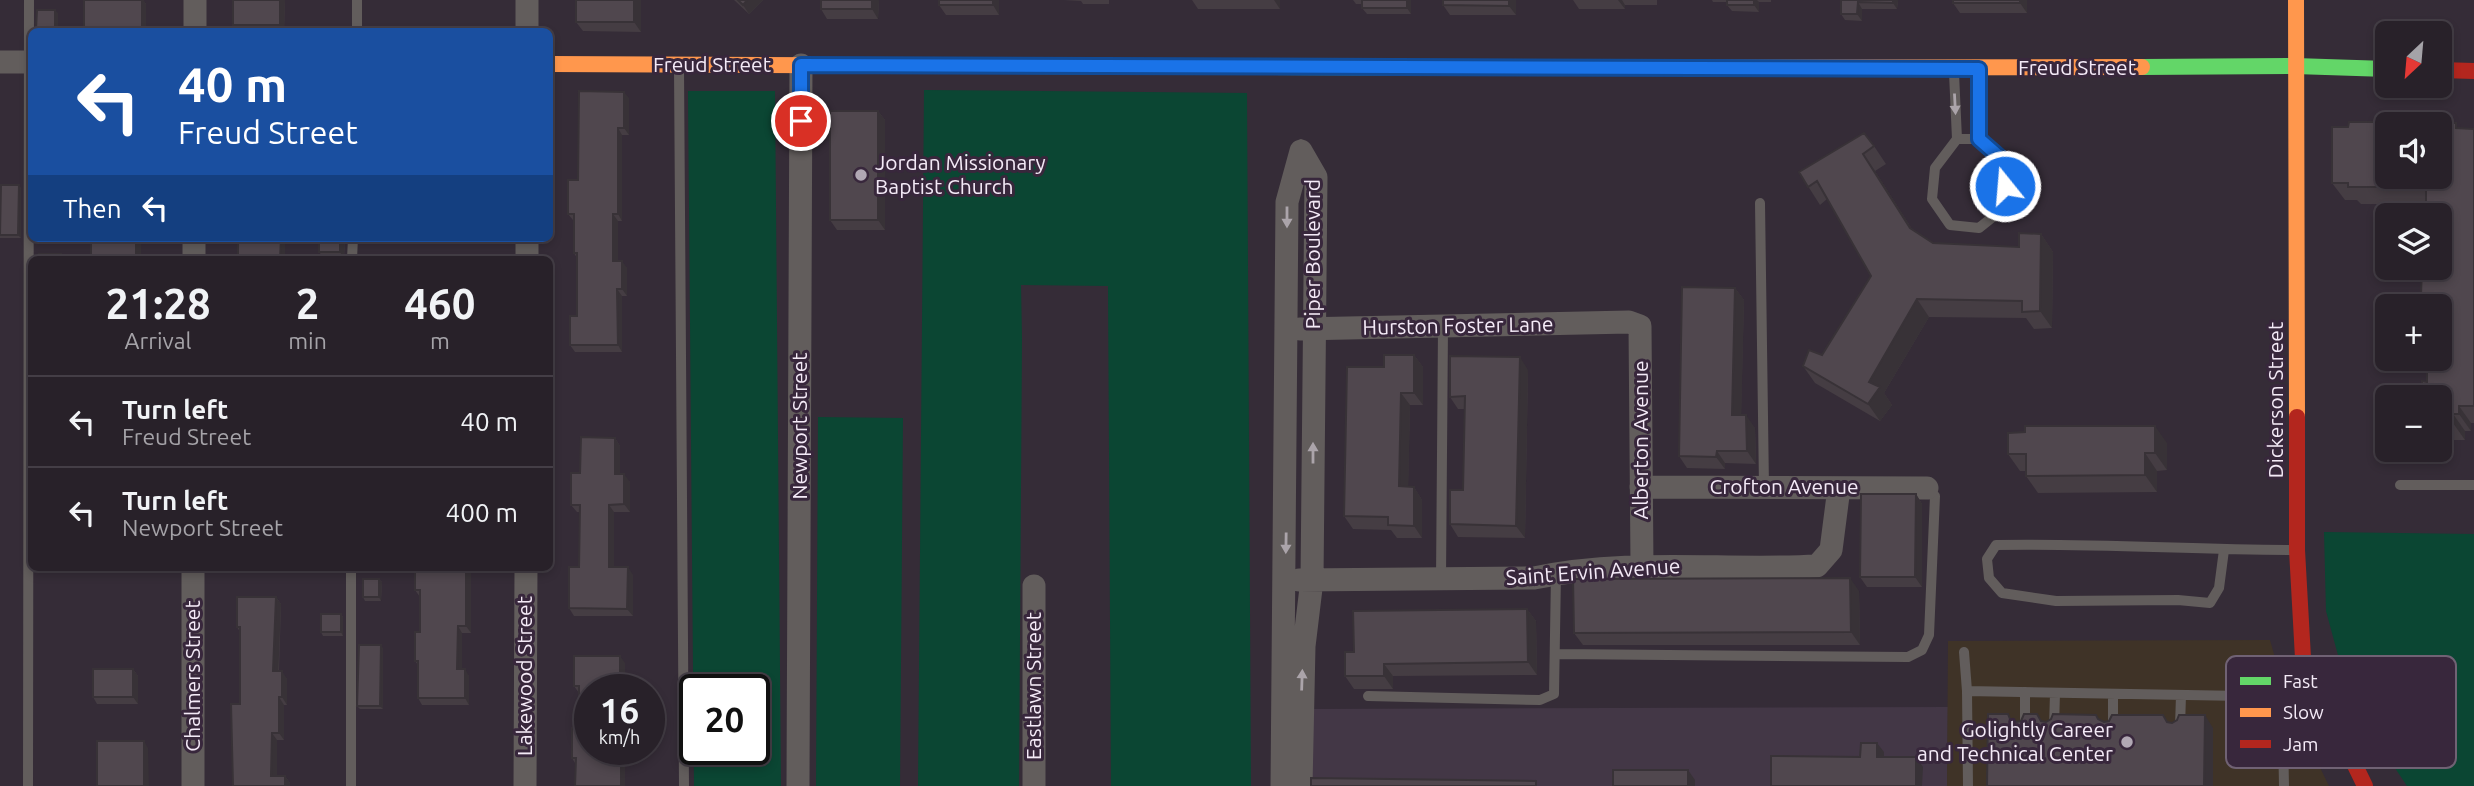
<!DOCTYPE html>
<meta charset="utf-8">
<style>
body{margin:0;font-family:Ubuntu,sans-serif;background:#302931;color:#f1f3f6;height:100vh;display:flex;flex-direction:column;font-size:26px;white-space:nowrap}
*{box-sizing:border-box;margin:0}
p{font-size:23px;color:#a5a3a8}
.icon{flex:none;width:38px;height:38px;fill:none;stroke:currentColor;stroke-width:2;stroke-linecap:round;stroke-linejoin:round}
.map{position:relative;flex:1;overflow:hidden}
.side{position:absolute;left:28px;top:256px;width:525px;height:315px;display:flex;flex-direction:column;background:#282129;border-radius:10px;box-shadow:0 4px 10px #0003,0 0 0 2px #443e46}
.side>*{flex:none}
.top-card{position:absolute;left:28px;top:28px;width:525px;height:214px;border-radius:10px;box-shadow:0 4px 10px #0003,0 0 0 2px #443e46;background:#1a4fa0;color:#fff;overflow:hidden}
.needle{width:46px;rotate:206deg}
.buttons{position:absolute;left:2375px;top:21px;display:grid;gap:14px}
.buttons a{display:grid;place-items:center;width:77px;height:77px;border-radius:10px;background:#282129;box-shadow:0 4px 10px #0003,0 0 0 2px #443e46;font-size:35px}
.speed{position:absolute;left:574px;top:674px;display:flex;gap:14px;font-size:35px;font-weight:700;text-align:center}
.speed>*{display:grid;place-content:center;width:91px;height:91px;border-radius:50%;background:#282129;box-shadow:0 4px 10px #0003,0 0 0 2px #443e46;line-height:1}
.speed small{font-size:18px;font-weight:400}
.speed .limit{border:4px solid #111;border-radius:10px;background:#fff;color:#111}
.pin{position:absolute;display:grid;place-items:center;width:60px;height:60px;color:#fff;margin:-30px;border:4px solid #fff;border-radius:50%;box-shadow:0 2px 7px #0007}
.me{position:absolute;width:77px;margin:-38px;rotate:343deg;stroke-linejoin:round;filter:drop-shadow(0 0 5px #0008)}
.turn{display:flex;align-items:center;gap:24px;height:147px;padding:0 35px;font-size:32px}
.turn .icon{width:91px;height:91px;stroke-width:2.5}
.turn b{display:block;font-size:49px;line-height:60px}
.then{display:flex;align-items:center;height:66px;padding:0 35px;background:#0003;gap:14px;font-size:26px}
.eta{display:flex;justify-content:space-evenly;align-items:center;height:119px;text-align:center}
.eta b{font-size:42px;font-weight:700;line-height:49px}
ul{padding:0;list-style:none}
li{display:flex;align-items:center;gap:21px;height:91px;padding:0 35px;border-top:2px solid #443e46}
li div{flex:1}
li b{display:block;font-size:26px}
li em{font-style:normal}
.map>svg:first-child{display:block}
</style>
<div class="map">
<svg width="2474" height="786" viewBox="0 0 2474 786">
<rect width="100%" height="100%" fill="#352c37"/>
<path fill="#433746" d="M1948,707l-1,79h-635l-1,-77z"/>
<path fill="#3f3327" d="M2270,640l17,60 42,86h-382l1,-145z"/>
<path fill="#0b4633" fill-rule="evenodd" d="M924,90l323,3 4,693h-140l-3,-500 -87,-1 1,53 -3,448h-101z
M688,91h87l6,695h-87zM695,690h59v59h-59z
M818,417l85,1 -3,368h-84z
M2324,532l150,2v252h-67l-44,-66 -15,-28 -22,-81z"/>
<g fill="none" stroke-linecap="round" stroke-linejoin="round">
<path stroke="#625d5c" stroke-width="10" d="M357,0v32
M679,68l5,718
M1979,72v67
M1954,73l3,66 -22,29 -3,31 18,26 29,3 20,-16 6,-26 -1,-25 -25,-22h-22
M1760,203l4,284
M352,259l1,-21
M2400,485h74
M2224,550l-5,38 -9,15 -32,-3 -122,1 -54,-8 -13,-15 -2,-19 9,-14c99,-2 199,5 299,5
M351,567v219
M1441,579l2,-252
M1964,652l3,39
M1556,654l352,3 14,-7 7,-15 6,-139 -8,-8
M2113,694v32
M1368,696l172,4 14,-6 2,-120
M2025,727v-35
M2054,727l1,-34
M2180,727l1,-32
M28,786l1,-786
M1968,786l-1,-95 276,5c19,9 29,21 40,39
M2284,786l-1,-51 42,-23"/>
<path stroke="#625d5c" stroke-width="23" d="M195,32v-32
M527,32v-32
M0,62h32
M194,259v-21
M527,259v-21
M1300,329l329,-7 11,4 2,240
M1641,487l286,1
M1299,580l235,-2c94,-20 189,-7 283,-12l14,-16 8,-62
M193,786v-219
M525,786l1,-219
M798,786l3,-721
M1034,786v-200
M1282,786l5,-584 14,-51
M1301,786l3,-140 8,-66 4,-403 -15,-26"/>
<path stroke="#63d668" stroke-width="16" d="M987,66l550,2
M2142,67l153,-1 92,3"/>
<path stroke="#ff974d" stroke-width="16" d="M2296,0l1,417
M550,64l437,2
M1537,68l605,-1"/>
<path stroke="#b3261e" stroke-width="16" d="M2440,70l34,1
M2297,417v133l6,108 62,128"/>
</g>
<path fill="#453d43" d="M84,0h59l3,4v28h-59l-3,-5z
M233,0h52l-1,32 -47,-1 -4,-6z
M576,0h65v32l-58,-1 -7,-9z
M734,0h29l-14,14z
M821,0h58l-1,19h-51l-6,-10z
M999,0v15h-53l-7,-10z
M1063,0h46v4h-26l-2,-3z
M1192,0h88v9h-82z
M1353,0h58v14h-44l-5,-6v-4h-6z
M1443,0h73v15h-66l-7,-10z
M1573,0h84v5h-32v4h-46z
M1712,0h59v2h-12v10l-27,-1 -5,-6v-3h-14z
M1841,0h57l-1,9h-35v12l-17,-1 -4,-6z
M1953,0h74v13h-67l-7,-10z
M58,13v19h-20l-2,-3z
M629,98v37h-7v86h-4v40l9,7v28h-5v56h-47l-5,-7 7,-29v-58l-3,-5v-33h-1l-5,-6 10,-34z
M878,111l7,9v110h-48l-7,-10z
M2461,128l13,1v294h-3v8h-6v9h-25v-43l-13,-15 -1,-81 -5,-7 19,-26 -14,-64h-65l-4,-4h-12l-13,-17 55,-6z
M1874,146l12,18 -11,7 37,58 21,14 86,4 22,-13 12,18 -1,76 -18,1 -8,-11 -97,-1 -45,76 8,12 -12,16 -65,-38 -12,-17 19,-11 49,-79 -44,-77 -7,6 -21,-33z
M19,185l2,4v49h-21v-24h1z
M345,238l-1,21 -20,-1 -5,-6z
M1735,288l9,12 -3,115 14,13 1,36 -31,-1v6l-38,-1 -8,-12z
M1414,355l9,12v38h-13l-2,82h6l8,13v38h-25l-6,-8 -38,-1 -9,-13 40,-149z
M1528,370l-3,168 -67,-1 -8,-13 13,-34 2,-81h-7l-8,-12z
M615,438l5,8v28l10,8v30h-16v55l19,8v41h-59l-5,-8 10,-41 1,-55h-3l-6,-7 9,-32z
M2167,443v27l-10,1v21l-119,1 -12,-17v-5h-6l-12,-17z
M1916,494l6,10v83h-55l-7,-10z
M415,567h53l3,4v62h-9v36l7,7v29h-47l-4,-7v-33l-3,-4 5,-29v-35l-5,-7z
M379,579l3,3 -1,19h-16l-2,-4z
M1859,591l1,54h-277l-9,-12z
M276,597l5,7 -2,67 8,8v26h-3v35h-7v36h8l5,7v3h-57l7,-82v-72l-3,-5z
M1527,609l9,12 1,54 -144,1v13h-39l-9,-13 9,-24z
M341,614l2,3v19h-20l-2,-4z
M383,648v61h-23l-3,-3z
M625,663v123h-50v-23l-3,-5 7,-30v-35l-5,-7z
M133,669l5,7v28h-41l-4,-7z"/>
<path fill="#383237" d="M142,0h1l3,4v28h-1l-3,-5z
M280,0h5l-1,32 -4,-7z
M634,0h7v32l-7,-10z
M747,0h16l-14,14 -6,-9z
M872,0h7l-1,19 -6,-10z
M993,0h6v15l-6,-10z
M1274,0h6v9z
M1407,0h4v14l-4,-6z
M1509,0h7v15l-7,-9z
M1618,0h4l3,5v4z
M1754,0h3l2,2v10l-5,-7z
M1893,0h5l-1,9 -4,-6z
M2020,0h7v13l-7,-10z
M1858,2l4,7v12l-5,-7z
M55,10l3,3v19l-3,-3z
M624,92l5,6v37l-5,-7z
M878,111l7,9v110l-7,-10z
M618,128l4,7v86l-4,-7z
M1863,154l12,17 47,74 -12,-17z
M19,185l2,4v49l-3,-3z
M613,214l5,7v47l-5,-7z
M2041,234l12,18 -1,76 -12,-17z
M136,238h2l3,4v17h-5z
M281,238l4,6v15h-5z
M340,238h5l-1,21 -4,-7z
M622,261l5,7v28l-5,-7z
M1735,288l9,12 -3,127 -9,-12z
M617,289l5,7v56l-4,-7z
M1917,299l12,18 -45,76 8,12 -12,16 -12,-17 1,-22z
M1414,355l9,12v38l-9,-12z
M1520,357l8,13 -3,168 -9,-12z
M1401,393l9,12 -2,94 -9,-13z
M2459,406l12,17v8l-12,-17z
M2453,414l12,17v9l-12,-17z
M1746,415l9,13 1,36 -9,-13z
M2155,426l12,17v27l-12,-17z
M615,438l5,8v36l-5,-8z
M1717,451l8,12v6l-9,-12z
M2145,453l12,18v21l-12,-17z
M624,474l6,8v30l-6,-8z
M1414,487l8,13v38l-8,-12z
M1916,494l6,10v83l-7,-10z
M609,505l5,7v63l-5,-8z
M466,567h2l3,4v62l-5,-7z
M628,567l5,8v41l-6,-7z
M1850,578l9,13 1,54 -9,-13z
M379,579l3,3 -1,19 -2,-4z
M276,597l5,7 -3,75 -5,-8z
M1527,609l9,12 1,54 -9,-13z
M341,614l2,3v19l-2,-4z
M458,626l4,7v43l-5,-7z
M381,645l2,3v61l-3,-3z
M620,656l5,7v27h-5z
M1384,664l9,12v13l-9,-13z
M133,669l5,7v28l-5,-7z
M465,669l4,7v29l-4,-7z
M282,671l5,8v26l-5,-8z
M279,697l5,8v35l-5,-7z
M2205,715l8,13v58h-9z
M272,733l5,7v43l-6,-7z
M144,741l4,7 1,38h-5z
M1877,743l7,9v14l-7,-9z
M621,749h4v37h-4z
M1916,757l7,10 -1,19h-6z
M1688,770l7,10v6h-7z
M285,776l5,7v3h-5z"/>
<path fill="#50474e" stroke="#383237" stroke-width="2" d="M84,0h58v27h-58z
M233,0h47v25h-47z
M576,0h58v22h-58z
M738,0h9l-4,5z
M821,0h51v9h-51z
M939,0h54v5h-54z
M1362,0h45v8h-45z
M1443,0h66v6l-66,-1z
M1727,0h27v5h-27z
M1841,0h52v3l-35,-1 -1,12h-16z
M1953,0h67v3h-67z
M37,10h18v19h-19z
M579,91l45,1v36h-6v86h-5v47h9v28h-5l1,56h-48v-29h7v-63h-3v-39h-6v-34h10z
M830,111h48v109h-48z
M2349,122h57v2h-19v53h53v-53l-2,-1h18v5l18,1v277h-15v8h-6v9h-13v-26h-18v-16l5,1v-23h13v-53h-14v-11l-5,-1 1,-26h18v-53h-14v-28h-78v-4h-16v-56h16z
M1864,133l10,13 -11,8 47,74 23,15 86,4v-14l22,1 -1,77 -18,1v-11l-105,-2 -48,83 11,5 -12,17 -65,-38 6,-16 13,5 49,-79 -54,-95 -9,6 -9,-15z
M1,185h18l-1,50h-18z
M91,238h45v21h-45z
M238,238h43l-1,21h-42z
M319,238h21v14h-21z
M39,254h22v5h-22z
M1682,287l53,1 -3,127h14l1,36h-30l-1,6 -37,-1z
M1384,355h30v38h-13l-2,93 15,1v39l-26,-1v-8l-44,-1 3,-149h37z
M1450,356l70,1 -4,169 -66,-2v-34h13l2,-94 -15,1z
M2025,426h130v27h-10v22l-119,1v-22h-18v-21l17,-1z
M581,437l34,1v36h9v30l-15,1v62h19l-1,42 -58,-1v-41h10l1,-62h-9v-32h9z
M1861,494h55l-1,83h-55z
M415,567h51v59h-8l-1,43h8v29h-47v-37h-3v-29h5v-42h-5z
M1850,578l1,54 -277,1 -1,-54z
M363,579h16v18h-16z
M237,597h39l-3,74h9v26h-3v36h-7l-1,43h14v10h-52l-2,-82h9v-77h-3z
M1527,609l1,53 -144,2v12h-39v-24h9l-1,-41z
M321,614h20v18h-20z
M359,645h22l-1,61h-23z
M574,656h46v34h-30v59h31v37h-46l1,-28h-4v-30h7v-42h-5z
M93,669h40v28h-40z
M1988,714h20l2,5 6,3 5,-1 3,-7h13l4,7 5,1 5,-3 2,-5 43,1 2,4 6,3 5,-1 3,-6h51l4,7 5,1 5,-3 2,-5h26l-1,71h-217z
M97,741h47v45h-47z
M1861,743h16v14h39v29h-145v-30l89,1z
M1613,770h75v16h-75z
M1311,778l225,3v5h-225z"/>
<defs><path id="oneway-solid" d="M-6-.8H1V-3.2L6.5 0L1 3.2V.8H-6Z" transform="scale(1.75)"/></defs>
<g fill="#aba4aa">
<use href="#oneway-solid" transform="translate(1955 104) rotate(87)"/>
<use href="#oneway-solid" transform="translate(1287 217) rotate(90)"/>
<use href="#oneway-solid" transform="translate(1313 453) rotate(-90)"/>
<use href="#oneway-solid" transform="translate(1286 543) rotate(91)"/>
<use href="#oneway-solid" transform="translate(1302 680) rotate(-88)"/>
</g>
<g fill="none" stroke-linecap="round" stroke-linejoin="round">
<defs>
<path id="route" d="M801,121v-56l1178,4v70l25,22 1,25"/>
</defs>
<use href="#route" stroke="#114b97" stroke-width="18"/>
<use href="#route" stroke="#1a73e8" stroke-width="12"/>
</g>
<g fill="#b1a8b4" stroke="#38273c" stroke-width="2.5">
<circle cx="861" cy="175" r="7"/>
<circle cx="2127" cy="742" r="7"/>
</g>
<g text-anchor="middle" stroke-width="6" stroke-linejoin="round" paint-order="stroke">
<g font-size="21" fill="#f4eaf7" stroke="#38273c">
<text x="712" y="72">Freud Street</text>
<text x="2077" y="75">Freud Street</text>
<text transform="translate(1313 254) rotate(-90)" y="7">Piper Boulevard</text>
<text transform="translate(1458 326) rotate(-1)" y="7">Hurston Foster Lane</text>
<text transform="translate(2276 400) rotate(-90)" y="7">Dickerson Street</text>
<text transform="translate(800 426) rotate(-90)" y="7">Newport Street</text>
<text transform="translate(1641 440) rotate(-90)" y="7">Alberton Avenue</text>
<text x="1784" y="494">Crofton Avenue</text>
<text transform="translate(1593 572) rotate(-4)" y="7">Saint Ervin Avenue</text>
<text transform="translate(193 676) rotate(-90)" y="7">Chalmers Street</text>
<text transform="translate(525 676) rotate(-90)" y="7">Lakewood Street</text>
<text transform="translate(1034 686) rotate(-90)" y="7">Eastlawn Street</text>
</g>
<g font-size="21" fill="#f4eaf7" stroke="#38273c" text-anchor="start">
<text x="875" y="170">Jordan Missionary<tspan x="875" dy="24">Baptist Church</tspan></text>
<text x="2113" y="737" text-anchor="end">Golightly Career<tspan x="2113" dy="24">and Technical Center</tspan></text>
</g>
</g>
<rect x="2226" y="656" width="230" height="112" rx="10" fill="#38273c" stroke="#706274" stroke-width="2"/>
<rect x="2240" y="677" width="31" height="8" fill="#63d668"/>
<rect x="2240" y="708" width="31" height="9" fill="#ff974d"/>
<rect x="2240" y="740" width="31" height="8" fill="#b3261e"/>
<g font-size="19" fill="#f4eaf7">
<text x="2283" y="688">Fast</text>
<text x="2283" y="719">Slow</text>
<text x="2283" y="751">Jam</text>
</g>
</svg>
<div class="buttons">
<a><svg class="needle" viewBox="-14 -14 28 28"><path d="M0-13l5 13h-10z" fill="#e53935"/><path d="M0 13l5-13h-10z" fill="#a5a3a8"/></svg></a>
<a><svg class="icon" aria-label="sound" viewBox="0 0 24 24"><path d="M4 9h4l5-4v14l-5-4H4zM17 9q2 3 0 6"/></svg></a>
<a><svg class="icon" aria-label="layers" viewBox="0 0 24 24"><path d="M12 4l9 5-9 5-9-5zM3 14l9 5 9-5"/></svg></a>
<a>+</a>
<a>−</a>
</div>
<div class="speed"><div>16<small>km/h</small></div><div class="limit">20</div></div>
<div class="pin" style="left:801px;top:121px;background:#d93025"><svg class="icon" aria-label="arrive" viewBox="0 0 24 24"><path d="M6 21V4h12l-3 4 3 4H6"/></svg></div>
<svg class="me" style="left:2005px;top:186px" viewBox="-20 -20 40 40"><circle r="17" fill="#1a73e8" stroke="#fff" stroke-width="3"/><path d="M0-11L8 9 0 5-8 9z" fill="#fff"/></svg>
<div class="top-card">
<div class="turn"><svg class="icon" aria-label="left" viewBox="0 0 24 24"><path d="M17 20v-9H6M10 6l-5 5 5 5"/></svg><div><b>40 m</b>Freud Street</div></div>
<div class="then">Then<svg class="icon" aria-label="left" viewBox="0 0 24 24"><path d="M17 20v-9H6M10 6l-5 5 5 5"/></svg></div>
</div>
<section class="side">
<div class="eta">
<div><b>21:28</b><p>Arrival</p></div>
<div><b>2</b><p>min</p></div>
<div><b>460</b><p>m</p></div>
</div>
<ul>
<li><svg class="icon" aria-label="left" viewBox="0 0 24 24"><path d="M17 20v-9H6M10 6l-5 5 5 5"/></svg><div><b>Turn left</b><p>Freud Street</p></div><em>40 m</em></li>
<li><svg class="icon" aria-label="left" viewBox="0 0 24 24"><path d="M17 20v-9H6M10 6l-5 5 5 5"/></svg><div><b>Turn left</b><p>Newport Street</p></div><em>400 m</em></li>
</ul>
</section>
</div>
